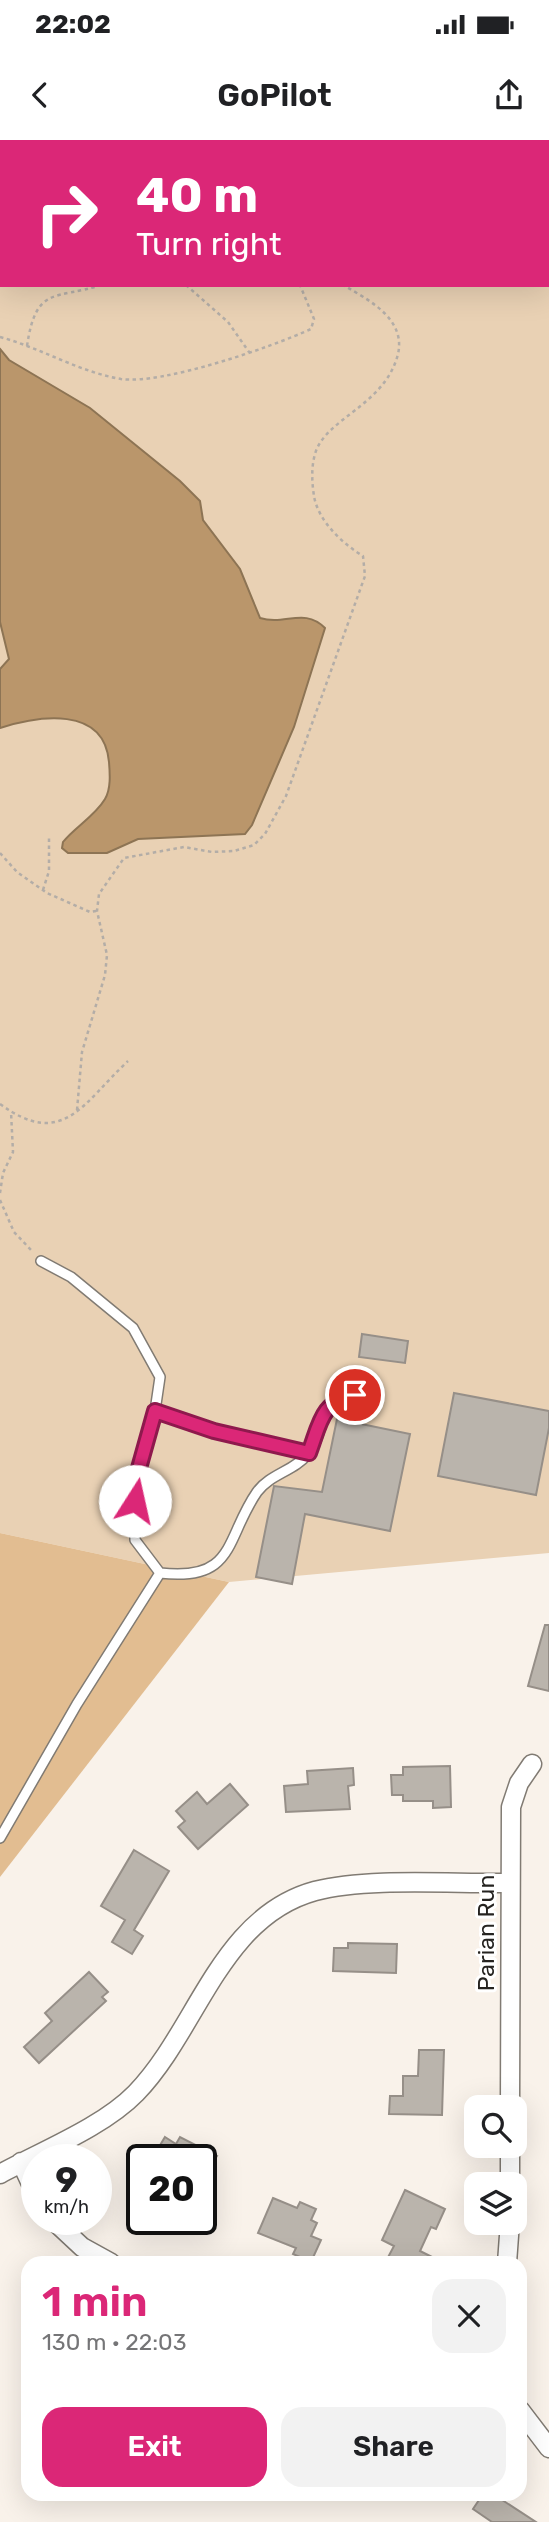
<!DOCTYPE html>
<meta charset="utf-8">
<style>
body{margin:0;font-family:Rubik,sans-serif;background:#f2f2f2;color:#202124;height:100vh;display:flex;flex-direction:column;font-size:26px;white-space:nowrap}
*{box-sizing:border-box;margin:0}
p{font-size:23px;color:#757577}
.icon{flex:none;width:38px;height:38px;fill:none;stroke:currentColor;stroke-width:2;stroke-linecap:round;stroke-linejoin:round}
.map{position:relative;flex:1;overflow:hidden}
.details{position:absolute;left:21px;top:2116px;width:506px;height:245px;display:flex;flex-direction:column;background:#fff;border-radius:21px;box-shadow:0 7px 28px #0002}
.details>*{flex:none}
.top-card{position:absolute;left:0px;top:0px;width:550px;height:147px;box-shadow:0 7px 28px #0002;background:#db2777;color:#fff;overflow:hidden}
.fabs{position:absolute;left:464px;top:1955px;display:grid;gap:14px}
.fabs a{display:grid;place-items:center;width:63px;height:63px;border-radius:14px;background:#fff;box-shadow:0 7px 28px #0002;font-size:35px}
.speed{position:absolute;left:21px;top:2004px;display:flex;gap:14px;font-size:35px;font-weight:700;text-align:center}
.speed>*{display:grid;place-content:center;width:91px;height:91px;border-radius:50%;background:#fff;box-shadow:0 7px 28px #0002;line-height:1}
.speed small{font-size:18px;font-weight:400}
.speed .limit{border:4px solid #111;border-radius:10px;background:#fff;color:#111}
.pin{position:absolute;display:grid;place-items:center;width:60px;height:60px;color:#fff;margin:-30px;border:4px solid #fff;border-radius:50%;box-shadow:0 2px 7px #0007}
.me{position:absolute;width:77px;margin:-38px;rotate:10deg;stroke-linejoin:round;filter:drop-shadow(0 0 5px #0008)}
.turn{display:flex;align-items:center;gap:24px;height:147px;padding:0 21px;font-size:32px}
.turn .icon{width:91px;height:91px;stroke-width:2.5}
.turn b{display:block;font-size:49px;line-height:60px}
.round{display:grid;place-items:center;flex:none;width:74px;height:74px;border-radius:21px;background:#f2f2f2}
.head{display:flex;align-items:center;justify-content:space-between;height:119px;padding:0 21px}
h1{font-size:42px;font-weight:600;line-height:52px;color:#db2777}
.action{display:flex;gap:14px;margin-top:auto;padding:14px 21px}
.action a{flex:1;height:80px;border-radius:21px;background:#db2777;color:#fff;font-size:28px;font-weight:600;line-height:80px;text-align:center}
.action a+a{background:#f2f2f2;color:#202124}
.status{display:flex;justify-content:space-between;align-items:center;height:49px;padding:0 35px;background:#fff;direction:ltr}
.status svg{height:19px;fill:currentColor}
header{display:flex;justify-content:space-between;align-items:center;height:91px;padding:0 21px;background:#fff;font-size:32px;font-weight:600}
.map>svg:first-child{display:block}
</style>
<div class="status"><b>22:02</b><svg viewBox="0 0 49 12"><path d="M0 12V9h3v3zM5 12V6h3v6zM10 12V3h3v9zM15 12V0h3v12zM26 1h20v11H26zM47 4h2v5h-2z"/></svg></div>
<header><svg class="icon" aria-label="back" viewBox="0 0 24 24"><path d="M15 5l-7 7 7 7"/></svg>GoPilot<svg class="icon" aria-label="share" viewBox="0 0 24 24"><path d="M12 15V3M7 8l5-5 5 5M5 13v7h14v-7"/></svg></header>
<div class="map">
<svg width="549" height="2382" viewBox="0 0 549 2382">
<rect width="100%" height="100%" fill="#f9f2ea"/>
<path fill="#e9d1b4" fill-rule="evenodd" d="M0,0h549v1413l-320,29 -229,-49zM2,2h546v143h-546z"/>
<path fill="#e2bd91" d="M0,1393l229,49 -229,295z"/>
<path fill="#ba966b" stroke="#8d7454" stroke-width="2" d="M0,209l9,11 81,48 90,73 20,20 3,19 37,49 20,49c25,8 44,-11 65,10l-31,99 -42,98 -7,9 -107,5 -31,14h-39l-6,-5 1,-6c12,-15 32,-26 42,-43 6,-10 5,-25 4,-37 -5,-57 -71,-46 -109,-34v-59l9,-10 -9,-37z"/>
<path fill="#bab4ac" stroke="#968f88" stroke-width="2" d="M362,1194l46,7 -3,22 -46,-6z
M454,1253l95,18v17l-13,67 -98,-19z
M337,1279l73,15 -20,97 -85,-17 -13,70 -36,-7 18,-91 48,6z
M545,1485h4v66l-21,-5z
M450,1626l1,41 -18,1v-7h-30v-6h-11l-1,-20h12v-8z
M353,1628l1,17 -6,1 2,23 -64,3 -2,-26 24,-2 -1,-13z
M230,1644l18,21 -50,44 -20,-22 7,-6 -9,-10 21,-19 10,12z
M134,1710l35,21 -35,59 9,6 -11,18 -20,-12 13,-22 -24,-14z
M348,1803l49,1 -1,29 -63,-2 1,-23h14z
M89,1832l19,20 -6,5 4,4 -67,62 -15,-16 28,-26 -7,-8z
M419,1910h25l-2,65 -53,-1 1,-18h13v-20h15z
M165,1997l11,7 4,-7 37,19 -16,26v-22h-33l-12,-8z
M405,2050l40,19 -9,20 -5,-2 -11,24 24,12h-59l9,-17 -12,-6z
M273,2058l24,10 3,-6 16,7 -5,11 6,3 -6,13 10,4 -10,22 -18,-8 3,-6 -38,-15z
M483,2354h10l43,28h-44l-19,-13z"/>
<g fill="none" stroke-linecap="round" stroke-linejoin="round">
<defs>
<path id="lane" d="M41,1121l30,16 62,51 27,49 -5,34 -21,75 1,54 25,33c76,9 65,-35 97,-81 13,-18 37,-21 51,-38 21,-26 5,-51 47,-59
M155,1271l59,20 95,22
M0,1698l77,-134 83,-131"/>
<path id="street" d="M510,1967l1,-300 8,-24 13,-19
M510,2006v38
M21,2022l16,35
M0,2034c42,-23 103,-47 136,-81 62,-64 84,-176 179,-202 53,-14 138,-7 195,-8
M52,2079l30,28 29,16
M507,2123l3,-41
M520,2270l29,38"/>
</defs>
<use href="#lane" stroke="#817b73" stroke-width="12"/>
<use href="#street" stroke="#817b73" stroke-width="21"/>
<path stroke="#b3ada7" stroke-width="2.5" stroke-dasharray="3.5 3.5" stroke-linecap="butt" d="M195,0v2
M253,0l1,2
M525,0l12,2
M0,2l2,2
M548,3l1,1
M186,145l42,37 21,30
M0,197c41,11 79,35 121,42 41,6 151,-32 190,-50l3,-10 -14,-34
M27,206c9,-61 28,-46 74,-61
M0,713l17,19 30,21 43,19 6,-1
M43,750l6,-19v-36
M0,964c63,46 83,-1 128,-43
M77,970l5,-58 23,-77 2,-20 -10,-44 2,-17 25,-36 60,-11 28,5 22,-1 20,-6 11,-11 21,-38 79,-220 -2,-20c-20,-12 -45,-35 -49,-60 -2,-13 -3,-28 1,-42 10,-36 70,-48 83,-100 8,-35 -29,-54 -55,-69
M0,1053l3,-20 10,-21 -2,-40
M0,1060l14,32 18,19"/>
<use href="#lane" stroke="#fff" stroke-width="9"/>
<use href="#street" stroke="#fff" stroke-width="18"/>
</g>
<g fill="none" stroke-linecap="round" stroke-linejoin="round">
<defs>
<path id="route" d="M135,1361l-1,-15 21,-75 59,20 95,22c11,-29 12,-52 46,-58"/>
</defs>
<use href="#route" stroke="#8e194d" stroke-width="18"/>
<use href="#route" stroke="#db2777" stroke-width="12"/>
</g>
<g text-anchor="middle" stroke-width="6" stroke-linejoin="round" paint-order="stroke">
<g font-size="23" fill="#252320" stroke="#fff">
<text transform="translate(486 1793) rotate(-90)" y="8">Parian Run</text>
</g>
</g>
</svg>
<div class="fabs">
<a><svg class="icon" aria-label="search" viewBox="0 0 24 24"><circle cx="10" cy="10" r="6"/><path d="M15 15l6 6"/></svg></a>
<a><svg class="icon" aria-label="layers" viewBox="0 0 24 24"><path d="M12 4l9 5-9 5-9-5zM3 14l9 5 9-5"/></svg></a>
</div>
<div class="speed"><div>9<small>km/h</small></div><div class="limit">20</div></div>
<div class="pin" style="left:355px;top:1255px;background:#d93025"><svg class="icon" aria-label="arrive" viewBox="0 0 24 24"><path d="M6 21V4h12l-3 4 3 4H6"/></svg></div>
<svg class="me" style="left:135px;top:1361px" viewBox="-20 -20 40 40"><circle r="19" fill="#fff"/><path d="M0-13L10 11 0 6-10 11z" fill="#db2777"/></svg>
<div class="top-card">
<div class="turn"><svg class="icon" aria-label="right" viewBox="0 0 24 24"><path d="M7 20v-9h11M14 6l5 5-5 5"/></svg><div><b>40 m</b>Turn right</div></div>
</div>
<section class="details">
<div class="head"><div><h1>1 min</h1><p>130 m · 22:03</p></div><a class="round"><svg class="icon" aria-label="close" viewBox="0 0 24 24"><path d="M6 6l12 12M18 6L6 18"/></svg></a></div>
<div class="action"><a>Exit</a><a>Share</a></div>
</section>
</div>
